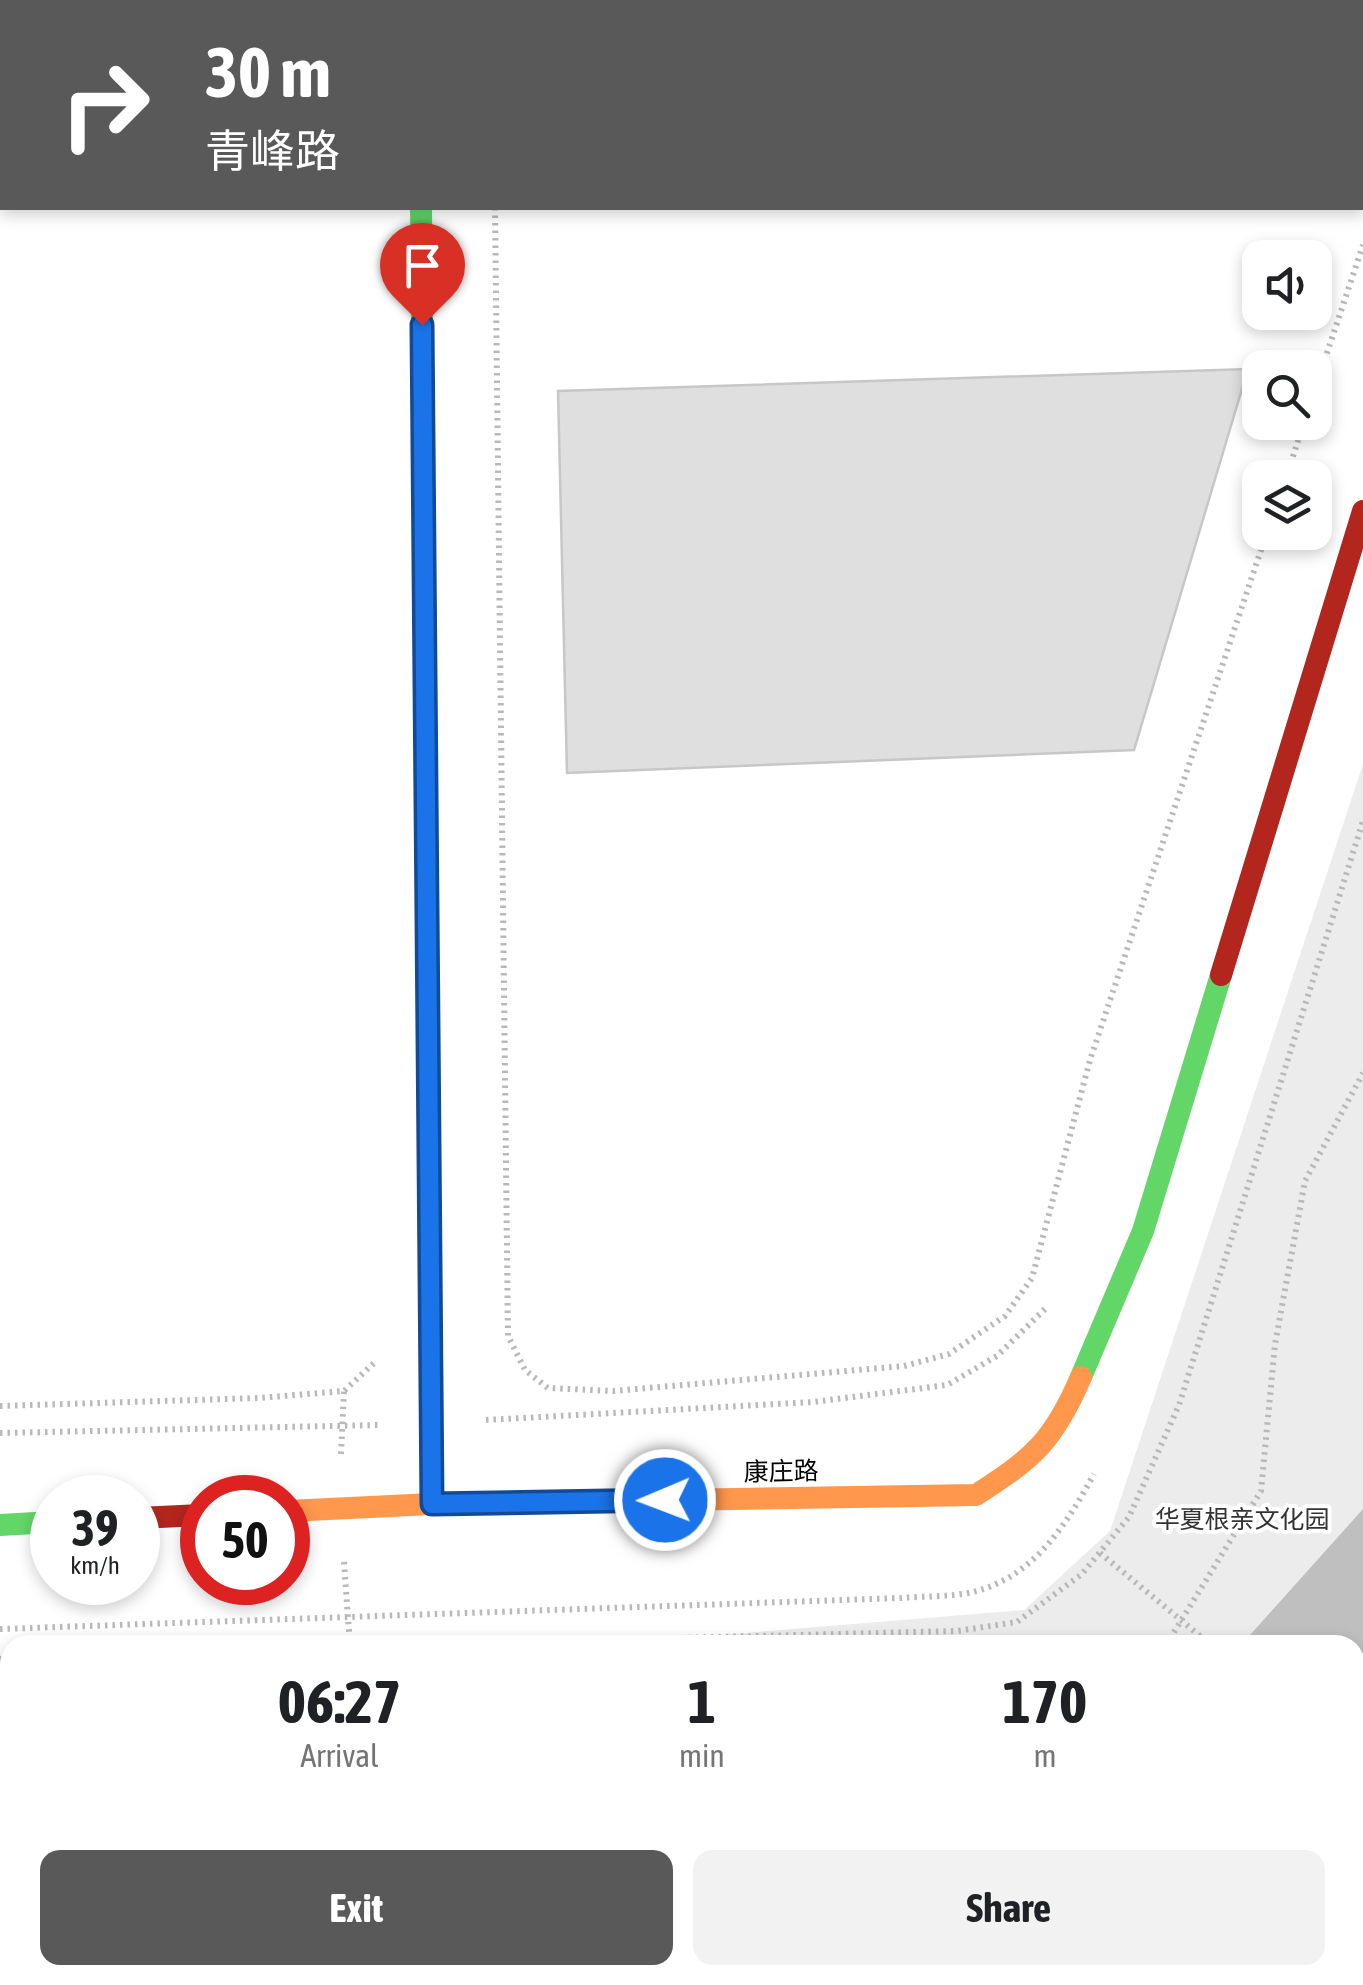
<!DOCTYPE html>
<meta charset="utf-8">
<style>
body{margin:0;font-family:"Asap Condensed","Noto Sans SC",sans-serif;background:#f2f2f2;color:#202124;height:100vh;display:flex;flex-direction:column;font-size:38px;white-space:nowrap}
*{box-sizing:border-box;margin:0}
p{font-size:32px;color:#757577}
.icon{flex:none;width:55px;height:55px;fill:none;stroke:currentColor;stroke-width:2;stroke-linecap:round;stroke-linejoin:round}
.map{position:relative;flex:1;overflow:hidden}
.panel{position:absolute;left:0px;top:1635px;width:1365px;height:350px;display:flex;flex-direction:column;background:#fff;border-radius:30px 30px 0 0;box-shadow:0 5px 15px #0003}
.panel>*{flex:none}
.guide{position:absolute;left:0px;top:0px;width:1365px;height:210px;box-shadow:0 5px 15px #0003;background:#595959;color:#fff;overflow:hidden}
.controls{position:absolute;left:1242px;top:240px;display:grid;gap:20px}
.controls a{display:grid;place-items:center;width:90px;height:90px;border-radius:20px;background:#fff;box-shadow:0 5px 15px #0003;font-size:50px}
.speed{position:absolute;left:30px;top:1475px;display:flex;gap:20px;font-size:50px;font-weight:700;text-align:center}
.speed>*{display:grid;place-content:center;width:130px;height:130px;border-radius:50%;background:#fff;box-shadow:0 5px 15px #0003;line-height:1}
.speed small{font-size:25px;font-weight:400}
.speed .limit{border:15px solid #d22;background:#fff;color:#111}
.pin{position:absolute;display:grid;place-items:center;width:85px;height:85px;color:#fff;margin:-102px -42px;border-radius:50% 50% 50% 0;rotate:-45deg;box-shadow:0 0 10px #0007}
.pin .icon{rotate:45deg}
.me{position:absolute;width:110px;margin:-55px;rotate:269deg;stroke-linejoin:round;filter:drop-shadow(0 0 8px #0008)}
.turn{display:flex;align-items:center;gap:35px;height:210px;padding:0 40px;font-size:45px}
.turn .icon{width:130px;height:130px;stroke-width:2.5}
.turn b{display:block;font-size:70px;line-height:85px}
.eta{display:flex;justify-content:space-evenly;align-items:center;height:170px;text-align:center}
.eta b{font-size:60px;font-weight:700;line-height:70px}
.primary-button{display:flex;gap:20px;margin-top:auto;padding:20px 40px}
.primary-button a{flex:1;height:115px;border-radius:20px;background:#595959;color:#fff;font-size:40px;font-weight:700;line-height:115px;text-align:center}
.primary-button a+a{background:#f2f2f2;color:#202124}
.map>svg:first-child{display:block}
.green{fill:#ececec}
.water{fill:#bfbfbf}
.building{fill:#dfdfdf;stroke:#c7c7c7;stroke-width:2.5}
.lines{fill:none;stroke-linecap:round;stroke-linejoin:round}
.path{stroke:#b9b9b9;stroke-width:6;stroke-dasharray:2.5 5;stroke-linecap:butt}
.street{stroke:#bebebe;stroke-width:55}
.fast{stroke:#63d668;stroke-width:22}
.slow{stroke:#ff974d;stroke-width:22}
.jam{stroke:#b3261e;stroke-width:22}
.route-casing{stroke:#114b97;stroke-width:25}
.route{stroke:#1a73e8;stroke-width:18}
.labels{text-anchor:middle;stroke-width:8;stroke-linejoin:round;paint-order:stroke}
.street-label{font-size:25px;fill:#000;stroke:#fff}
.park-label{font-size:25px;fill:#333;stroke:#fff}
</style>
<div class="map">
<svg width="1363" height="1985" viewBox="0 0 1363 1985">
<rect width="100%" height="100%" fill="#fff"/>
<polygon class="green" points="1363,764 1363,1985 0,1985 0,1674 10,1673 10,1975 1355,1975 1355,1645 599,1645 1024,1610 1110,1531"/>
<polygon class="water" points="1363,1509 1363,1985 935,1985 944,1975 1355,1975 1355,1645 1241,1645"/>
<polygon class="building" points="1248,369 1134,750 567,773 558,391"/>
<g class="lines">
<g class="path">
<polyline points="491,0 491,2"/>
<polyline points="495,208 508,1336 525,1370 548,1388 613,1391 904,1366 949,1354 1005,1316 1032,1278 1090,1060 1267,532"/>
<polyline points="1315,389 1363,245"/>
<polyline points="1286,478 1304,422"/>
<polyline points="0,1406 259,1398 344,1391 376,1361"/>
<polyline points="486,1420 813,1402 947,1385 997,1356 1048,1306"/>
<polyline points="0,1433 379,1425"/>
<polyline points="341,1454 344,1391"/>
<polyline points="1100,1553 1211,1645"/>
<polyline points="344,1562 350,1645"/>
<path d="M0,1629L901,1598C924,1596 951,1597 973,1592C1034,1577 1066,1525 1094,1474"/>
<polyline points="396,1645 957,1631 1017,1622 1082,1574 1129,1517 1179,1405 1363,821"/>
<polyline points="1166,1645 1261,1491 1275,1344 1305,1181 1363,1073"/>
<polyline points="0,1659 10,1658"/>
<polyline points="0,1771 10,1782"/>
<polyline points="0,1887 10,1878"/>
<polyline points="1355,1924 1363,1930"/>
<polyline points="136,1975 146,1985"/>
<polyline points="851,1985 860,1975"/>
</g>
<polyline class="street" points="419,0 419,2"/>
<g class="fast">
<polyline points="421,208 426,756"/>
<polyline points="1081,1377 1143,1231 1221,975"/>
<polyline points="0,1525 52,1522"/>
</g>
<g class="slow">
<polyline points="430,1311 432,1504"/>
<path d="M288,1511L432,1504L976,1495C1034,1458 1054,1440 1081,1377"/>
</g>
<g class="jam">
<polyline points="426,756 430,1311"/>
<polyline points="1221,975 1363,511"/>
<polyline points="138,1518 202,1515"/>
</g>
</g>
<g class="lines">
<g class="route-casing">
<polyline id="route" points="422,325 432,1504 665,1500"/>
</g>
<use href="#route" class="route"/>
</g>
<g class="labels">
<g class="street-label">
<text transform="translate(781 1471) rotate(-1)" y="9">康庄路</text>
</g>
<g class="park-label">
<text x="1242" y="1528">华夏根亲文化园</text>
</g>
</g>
</svg>
<div class="controls">
<a><svg class="icon" aria-label="sound" viewBox="0 0 24 24"><path d="M4 9h4l5-4v14l-5-4H4zM17 9q2 3 0 6"/></svg></a>
<a><svg class="icon" aria-label="search" viewBox="0 0 24 24"><circle cx="10" cy="10" r="6"/><path d="M15 15l6 6"/></svg></a>
<a><svg class="icon" aria-label="layers" viewBox="0 0 24 24"><path d="M12 4l9 5-9 5-9-5zM3 14l9 5 9-5"/></svg></a>
</div>
<div class="speed"><div>39<small>km/h</small></div><div class="limit">50</div></div>
<div class="pin" style="left:422px;top:325px;background:#d93025"><svg class="icon" aria-label="arrive" viewBox="0 0 24 24"><path d="M6 21V4h12l-3 4 3 4H6"/></svg></div>
<svg class="me" style="left:665px;top:1500px" viewBox="-20 -20 40 40"><circle r="17" fill="#1a73e8" stroke="#fff" stroke-width="3"/><path d="M0-11L8 9 0 5-8 9z" fill="#fff"/></svg>
<div class="guide">
<div class="turn"><svg class="icon" aria-label="right" viewBox="0 0 24 24"><path d="M7 20v-9h11M14 6l5 5-5 5"/></svg><div><b>30 m</b>青峰路</div></div>
</div>
<section class="panel">
<div class="eta">
<div><b>06:27</b><p>Arrival</p></div>
<div><b>1</b><p>min</p></div>
<div><b>170</b><p>m</p></div>
</div>
<div class="primary-button"><a>Exit</a><a>Share</a></div>
</section>
</div>
